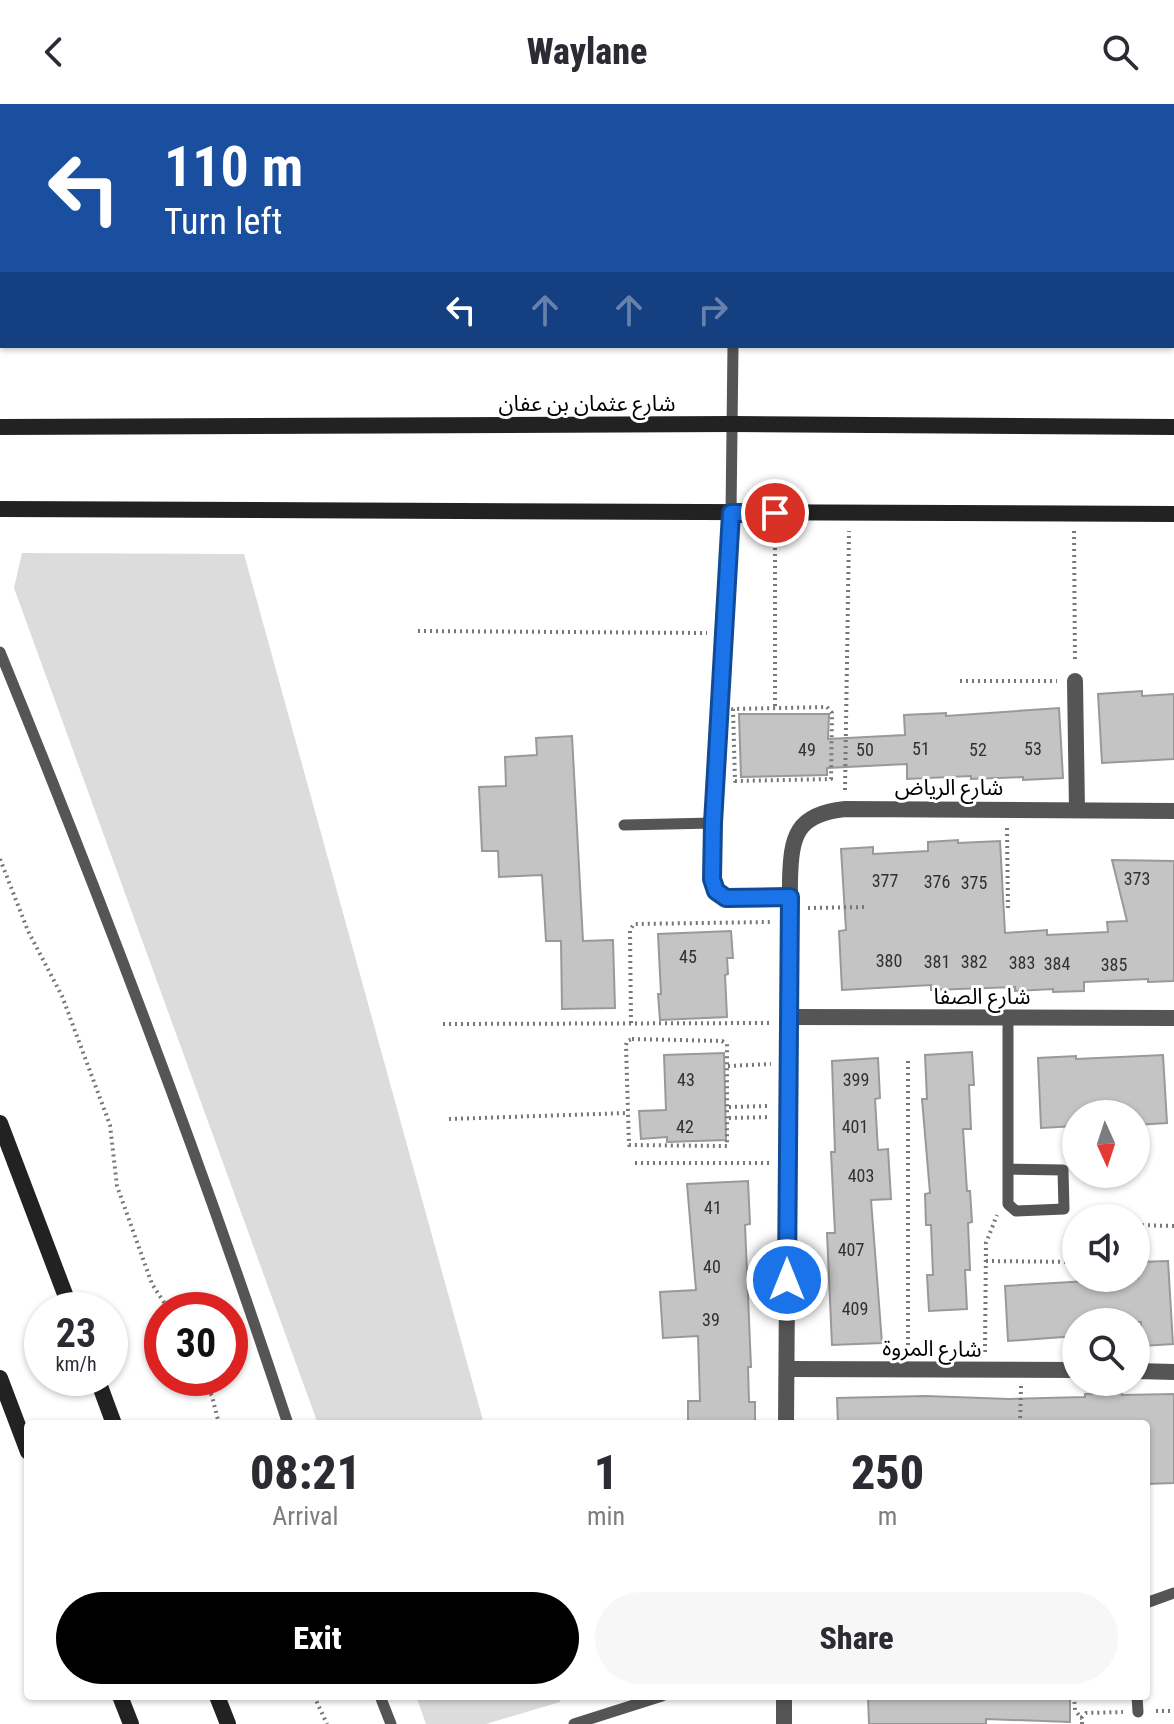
<!DOCTYPE html>
<meta charset="utf-8">
<style>
body{margin:0;font-family:"Roboto Condensed","Noto Sans Arabic",sans-serif;background:#f7f7f7;color:#2b2b33;height:100vh;display:flex;flex-direction:column;font-size:30px;white-space:nowrap}
*{box-sizing:border-box;margin:0}
p{font-size:26px;color:#7c7c81}
.icon{flex:none;width:44px;height:44px;fill:none;stroke:currentColor;stroke-width:2;stroke-linecap:round;stroke-linejoin:round}
.map{position:relative;flex:1;overflow:hidden}
.sheet{position:absolute;left:24px;top:1316px;width:1126px;height:280px;display:flex;flex-direction:column;background:#fff;border-radius:8px;box-shadow:0 2px 6px #0004}
.sheet>*{flex:none}
.top-card{position:absolute;left:0px;top:0px;width:1174px;height:244px;box-shadow:0 2px 6px #0004;background:#1a4fa0;color:#fff;overflow:hidden}
.needle{width:52px;rotate:177deg}
.fabs{position:absolute;left:1062px;top:996px;display:grid;gap:16px}
.fabs a{display:grid;place-items:center;width:88px;height:88px;border-radius:50%;background:#fff;box-shadow:0 2px 6px #0004;font-size:40px}
.speed{position:absolute;left:24px;top:1188px;display:flex;gap:16px;font-size:40px;font-weight:700;text-align:center}
.speed>*{display:grid;place-content:center;width:104px;height:104px;border-radius:50%;background:#fff;box-shadow:0 2px 6px #0004;line-height:1}
.speed small{font-size:20px;font-weight:400}
.speed .limit{border:12px solid #d22;background:#fff;color:#111}
.pin{position:absolute;display:grid;place-items:center;width:68px;height:68px;color:#fff;margin:-34px;border:4px solid #fff;border-radius:50%;box-shadow:0 2px 8px #0007}
.me{position:absolute;width:88px;margin:-44px;rotate:0deg;stroke-linejoin:round;filter:drop-shadow(0 0 6px #0008)}
.turn{display:flex;align-items:center;gap:28px;height:168px;padding:0 32px;font-size:36px}
.turn .icon{width:104px;height:104px;stroke-width:2.5}
.turn b{display:block;font-size:56px;line-height:68px}
.lanes{display:flex;align-items:center;height:76px;padding:0 32px;background:#0003;justify-content:center;gap:40px;direction:ltr}
.lanes .off{opacity:.35}
.eta{display:flex;justify-content:space-evenly;align-items:center;height:136px;text-align:center}
.eta b{font-size:48px;font-weight:800;line-height:56px}
.primary-button{display:flex;gap:16px;margin-top:auto;padding:16px 32px}
.primary-button a{flex:1;height:92px;border-radius:48px;background:#000;color:#fff;font-size:32px;font-weight:800;line-height:92px;text-align:center}
.primary-button a+a{background:#f7f7f7;color:#2b2b33}
header{display:flex;justify-content:space-between;align-items:center;height:104px;padding:0 32px;background:#fff;font-size:36px;font-weight:800}
.map>svg:first-child{display:block}
.green{fill:#dcdcdc}
.building{fill:#c4c4c4;stroke:#999;stroke-width:2}
.lines{fill:none;stroke-linecap:round;stroke-linejoin:round}
.path{stroke:#777;stroke-width:4;stroke-dasharray:2 4;stroke-linecap:butt}
.lane{stroke:#555;stroke-width:11}
.street{stroke:#555;stroke-width:16}
.secondary{stroke:#222;stroke-width:16}
.route-casing{stroke:#114b97;stroke-width:20}
.route{stroke:#1a73e8;stroke-width:14}
.labels{text-anchor:middle;stroke-width:6;stroke-linejoin:round;paint-order:stroke}
.number-label{font-size:18px;fill:#313131}
.street-label{font-size:22px;fill:#000;stroke:#fff}
</style>
<header><svg class="icon" aria-label="back" viewBox="0 0 24 24"><path d="M15 5l-7 7 7 7"/></svg>Waylane<svg class="icon" aria-label="search" viewBox="0 0 24 24"><circle cx="10" cy="10" r="6"/><path d="M15 15l6 6"/></svg></header>
<div class="map">
<svg width="1174" height="1620" viewBox="0 0 1174 1620">
<rect width="100%" height="100%" fill="#fff"/>
<g class="green">
<polygon points="22,449 244,450 484,1320 318,1320 14,484"/>
<polygon points="416,1592 559,1592 560,1598 486,1620 426,1620"/>
</g>
<g class="building">
<polygon points="1142,587 1142,592 1174,590 1174,655 1102,659 1098,590"/>
<polygon points="1059,604 1063,674 1023,676 1023,673 971,675 971,672 907,675 907,660 827,664 827,671 741,673 739,610 829,610 828,635 905,631 904,611 946,609 946,612"/>
<polygon points="572,632 583,837 613,836 615,904 562,905 561,837 546,837 542,771 499,773 498,747 482,747 479,683 506,682 505,653 537,651 536,634"/>
<polygon points="958,736 958,739 1000,737 1005,829 1047,826 1047,831 1108,828 1107,818 1127,817 1112,756 1174,757 1174,877 1148,878 1148,875 1084,878 1084,887 1053,888 1053,885 1015,887 1015,883 931,886 931,881 842,886 839,827 846,826 841,745 873,743 873,750 928,747 928,738"/>
<polygon points="731,827 733,854 727,854 728,870 725,871 727,913 660,916 658,890 661,890 658,830"/>
<polygon points="972,948 974,981 969,981 971,1025 963,1025 967,1087 970,1087 972,1118 968,1119 970,1166 965,1166 967,1205 929,1207 927,1171 933,1171 931,1121 926,1121 925,1090 930,1089 922,995 927,995 925,951"/>
<polygon points="724,949 726,1036 667,1038 667,1033 641,1035 639,1007 666,1006 664,951"/>
<polygon points="1163,951 1167,1019 1136,1021 1136,1010 1076,1010 1076,1022 1041,1024 1038,954 1076,952 1076,955"/>
<polygon points="878,954 880,994 875,995 878,1046 888,1045 891,1095 871,1096 882,1239 832,1241 827,1129 835,1129 831,1048 835,1048 832,957"/>
<polygon points="748,1077 750,1120 745,1121 751,1263 748,1263 749,1298 755,1298 755,1320 688,1320 688,1297 700,1297 698,1232 663,1234 660,1188 696,1186 687,1080"/>
<polygon points="1168,1157 1173,1240 1142,1242 1141,1218 1076,1218 1076,1232 1008,1237 1005,1182 1138,1174 1138,1158"/>
<polygon points="1122,1289 1122,1291 1174,1290 1174,1379 1146,1380 1146,1320 838,1320 837,1294 926,1292 1009,1295 1085,1293 1085,1290"/>
<polygon points="868,1592 1070,1592 1070,1618 986,1615 986,1620 869,1620"/>
</g>
<g class="lines">
<g class="path">
<polyline points="775,426 775,603"/>
<polyline points="1074,427 1075,558"/>
<polyline points="418,527 707,529"/>
<polyline points="960,577 1057,577"/>
<polygon points="827,603 832,609 831,675 735,677 733,605"/>
<polyline points="845,686 849,427"/>
<polyline points="1007,724 1008,806"/>
<polyline points="0,755 28,827 62,892 110,1021 117,1082 152,1180 169,1206"/>
<polyline points="808,804 866,803"/>
<polyline points="631,919 630,826 634,820 770,818"/>
<polyline points="443,920 772,919"/>
<polygon points="632,935 722,937 727,940 727,1042 629,1041 626,941 627,937"/>
<polyline points="728,962 771,960"/>
<polyline points="729,1003 770,1002"/>
<polyline points="729,1014 771,1013"/>
<polyline points="449,1015 627,1009"/>
<polyline points="635,1059 770,1059"/>
<polyline points="1136,1121 1174,1122"/>
<polyline points="986,1157 1076,1158"/>
<polyline points="908,1247 908,957"/>
<polyline points="985,1248 986,1139 997,1111"/>
<polyline points="202,1274 212,1292 219,1320"/>
<polyline points="1020,1320 1021,1282"/>
<polyline points="314,1592 327,1620"/>
<polyline points="1074,1592 1075,1606 1082,1615"/>
<polyline points="1156,1607 1174,1607"/>
<polyline points="1082,1620 1082,1613 1086,1609 1123,1608"/>
</g>
<g class="lane">
<polyline points="736,2 736,0"/>
<polyline points="733,242 731,409 713,719 712,775 716,787 726,794 790,793"/>
<path d="M0,548C104,802 202,1059 288,1320"/>
<polyline points="624,721 713,719"/>
<polyline points="1008,1065 1008,1100 1016,1107 1064,1105 1063,1066 1008,1065 1008,914"/>
<polyline points="1146,1499 1174,1489"/>
<polyline points="380,1592 391,1620"/>
<polyline points="1137,1592 1138,1608"/>
<polyline points="574,1620 662,1592"/>
</g>
<g class="street">
<polyline points="1075,577 1077,706"/>
<polyline points="789,913 1174,914"/>
<polyline points="787,1265 1076,1266"/>
<polyline points="1136,1267 1174,1268"/>
<path d="M786,1320L790,777C791,732 796,710 845,705L1174,707"/>
<polyline points="784,1620 784,1592"/>
</g>
<g class="secondary">
<polyline points="0,323 732,320 1174,323"/>
<polyline points="0,405 1174,410"/>
<polyline points="0,1019 71,1206"/>
<polyline points="0,1274 28,1348"/>
<polyline points="97,1274 114,1320"/>
<polyline points="120,1592 131,1620"/>
<polyline points="217,1592 228,1620"/>
</g>
</g>
<g class="lines">
<g class="route-casing">
<polyline id="route" points="775,409 731,409 713,719 712,775 716,787 726,794 790,793 787,1176"/>
</g>
<use href="#route" class="route"/>
</g>
<g class="labels">
<g class="number-label">
<text x="921" y="651">51</text>
<text x="1033" y="651">53</text>
<text x="807" y="652">49</text>
<text x="865" y="652">50</text>
<text x="978" y="652">52</text>
<text x="1137" y="781">373</text>
<text x="885" y="783">377</text>
<text x="937" y="784">376</text>
<text x="974" y="785">375</text>
<text x="688" y="859">45</text>
<text x="889" y="863">380</text>
<text x="937" y="864">381</text>
<text x="974" y="864">382</text>
<text x="1022" y="865">383</text>
<text x="1057" y="866">384</text>
<text x="1114" y="867">385</text>
<text x="686" y="982">43</text>
<text x="856" y="982">399</text>
<text x="685" y="1029">42</text>
<text x="855" y="1029">401</text>
<text x="861" y="1078">403</text>
<text x="713" y="1110">41</text>
<text x="851" y="1152">407</text>
<text x="712" y="1169">40</text>
<text x="855" y="1211">409</text>
<text x="711" y="1222">39</text>
</g>
<g class="street-label">
<text x="587" y="307">شارع عثمان بن عفان</text>
<text x="949" y="691">شارع الرياض</text>
<text x="982" y="900">شارع الصفا</text>
<text transform="translate(932 1244) rotate(1)" y="8">شارع المروة</text>
</g>
</g>
</svg>
<div class="fabs">
<a><svg class="needle" viewBox="-14 -14 28 28"><path d="M0-13l5 13h-10z" fill="#e53935"/><path d="M0 13l5-13h-10z" fill="#7c7c81"/></svg></a>
<a><svg class="icon" aria-label="sound" viewBox="0 0 24 24"><path d="M4 9h4l5-4v14l-5-4H4zM17 9q2 3 0 6"/></svg></a>
<a><svg class="icon" aria-label="search" viewBox="0 0 24 24"><circle cx="10" cy="10" r="6"/><path d="M15 15l6 6"/></svg></a>
</div>
<div class="speed"><div>23<small>km/h</small></div><div class="limit">30</div></div>
<div class="pin" style="left:775px;top:409px;background:#d93025"><svg class="icon" aria-label="arrive" viewBox="0 0 24 24"><path d="M6 21V4h12l-3 4 3 4H6"/></svg></div>
<svg class="me" style="left:787px;top:1176px" viewBox="-20 -20 40 40"><circle r="17" fill="#1a73e8" stroke="#fff" stroke-width="3"/><path d="M0-11L8 9 0 5-8 9z" fill="#fff"/></svg>
<div class="top-card">
<div class="turn"><svg class="icon" aria-label="left" viewBox="0 0 24 24"><path d="M17 20v-9H6M10 6l-5 5 5 5"/></svg><div><b>110 m</b>Turn left</div></div>
<div class="lanes"><svg class="icon" aria-label="left" viewBox="0 0 24 24"><path d="M17 20v-9H6M10 6l-5 5 5 5"/></svg><svg class="icon off" aria-label="ahead" viewBox="0 0 24 24"><path d="M12 20V5M6 11l6-6 6 6"/></svg><svg class="icon off" aria-label="ahead" viewBox="0 0 24 24"><path d="M12 20V5M6 11l6-6 6 6"/></svg><svg class="icon off" aria-label="right" viewBox="0 0 24 24"><path d="M7 20v-9h11M14 6l5 5-5 5"/></svg></div>
</div>
<section class="sheet">
<div class="eta">
<div><b>08:21</b><p>Arrival</p></div>
<div><b>1</b><p>min</p></div>
<div><b>250</b><p>m</p></div>
</div>
<div class="primary-button"><a>Exit</a><a>Share</a></div>
</section>
</div>
